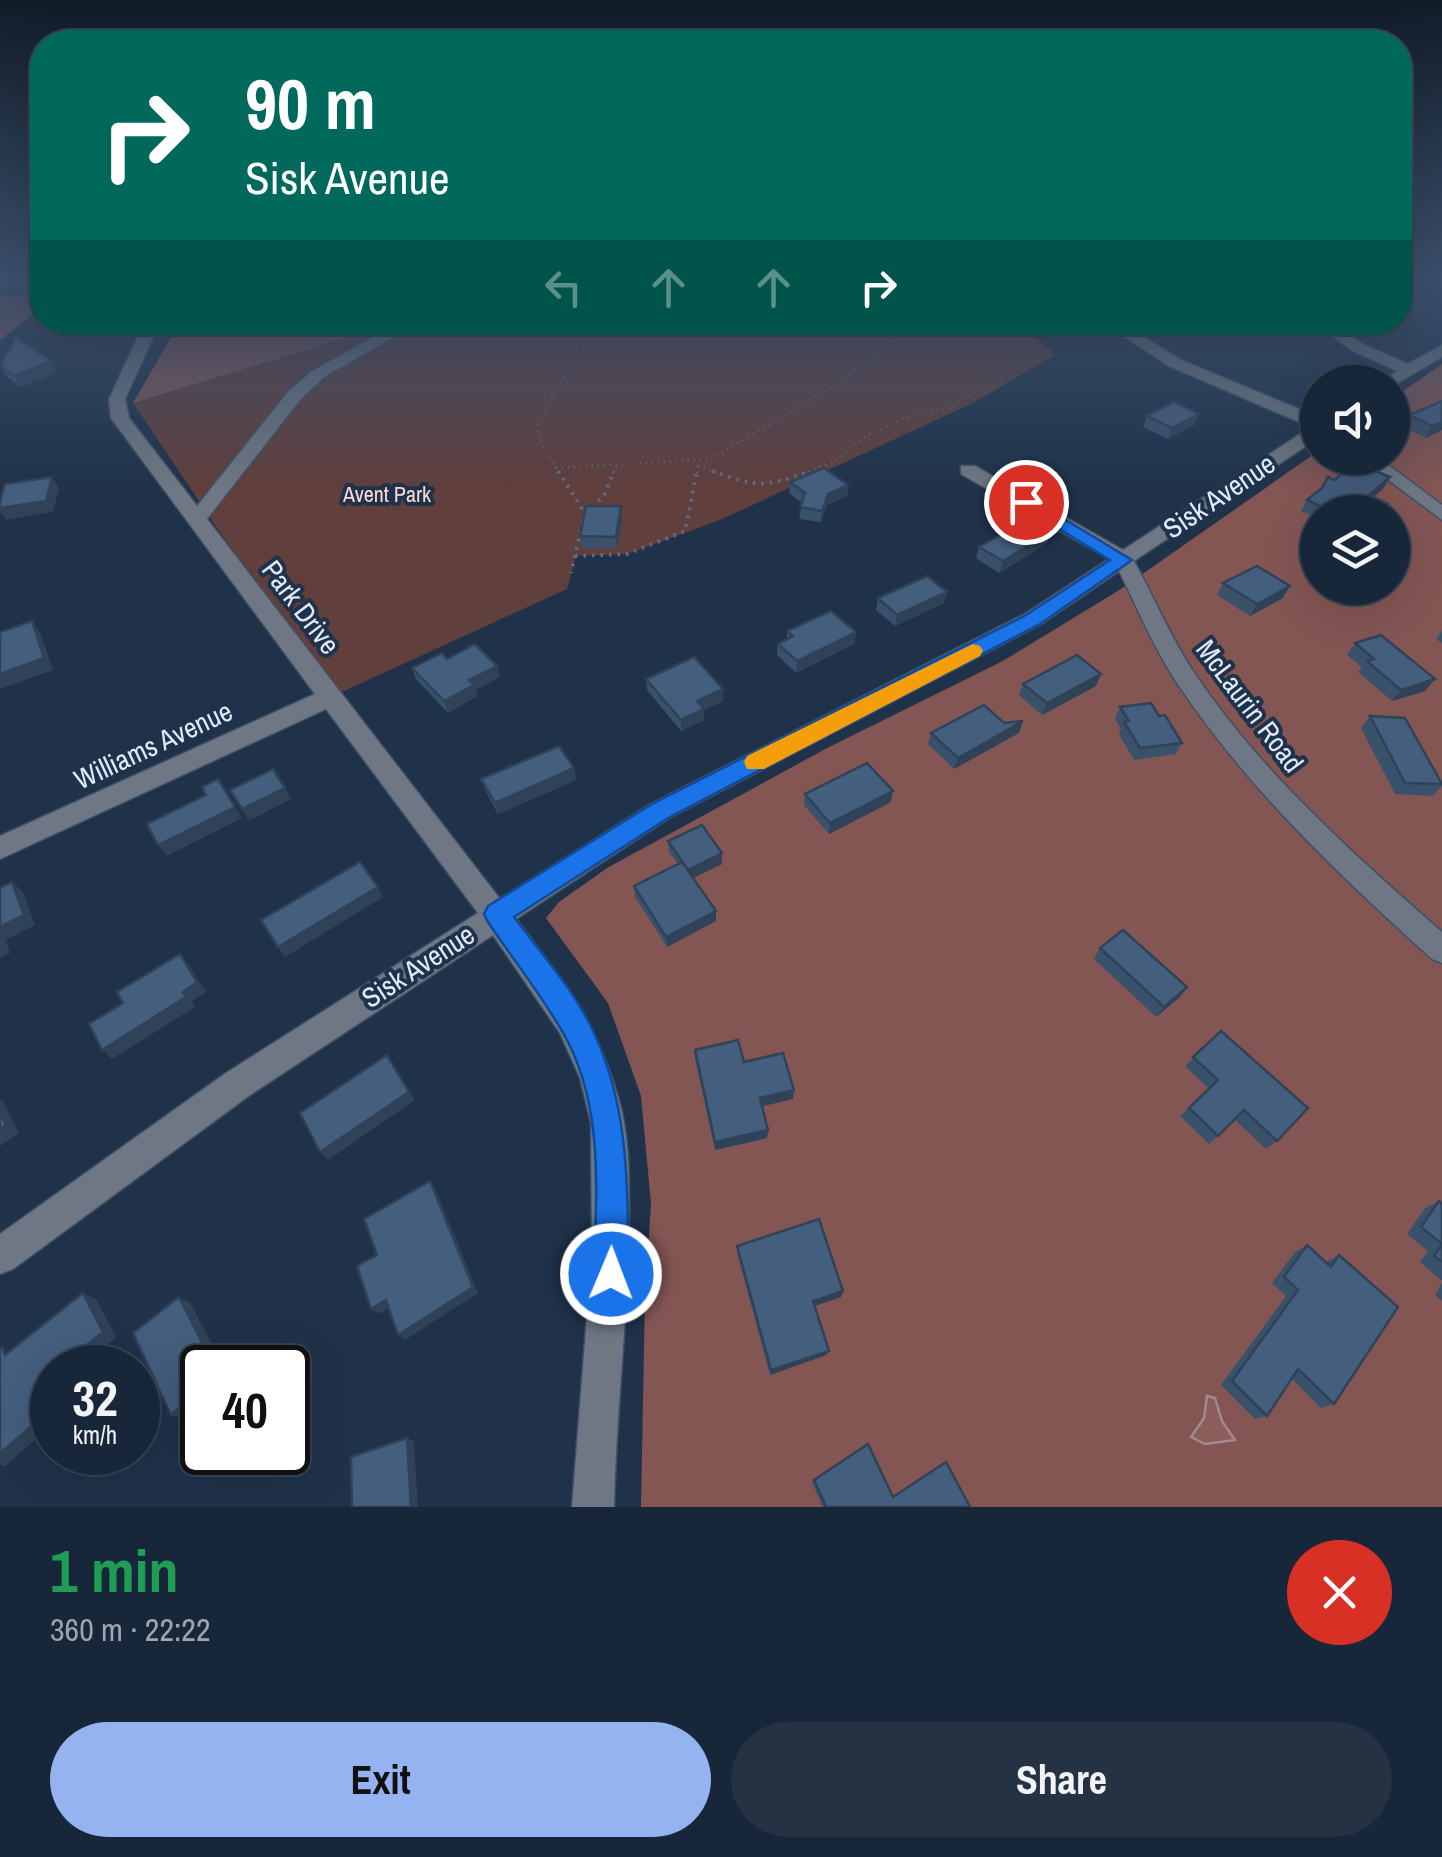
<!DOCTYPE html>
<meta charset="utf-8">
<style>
body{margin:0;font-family:"Archivo Narrow",sans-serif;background:#243243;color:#f1f3f6;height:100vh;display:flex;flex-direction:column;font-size:38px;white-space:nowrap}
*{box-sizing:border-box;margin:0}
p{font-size:32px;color:#9ea5ae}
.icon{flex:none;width:55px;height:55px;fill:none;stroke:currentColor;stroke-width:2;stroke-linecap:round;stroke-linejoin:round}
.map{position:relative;height:1507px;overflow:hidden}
.panel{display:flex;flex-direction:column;background:#172638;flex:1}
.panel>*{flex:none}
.hud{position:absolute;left:30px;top:30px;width:1382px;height:305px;border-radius:40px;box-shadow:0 10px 40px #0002,0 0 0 2px #364353;background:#00695c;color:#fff;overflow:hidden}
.fabs{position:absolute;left:1300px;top:365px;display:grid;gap:20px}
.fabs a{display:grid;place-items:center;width:110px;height:110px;border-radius:50%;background:#172638;box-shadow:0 10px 40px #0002,0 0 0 2px #364353;font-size:50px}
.speed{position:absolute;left:30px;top:1345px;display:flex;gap:20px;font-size:50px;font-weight:700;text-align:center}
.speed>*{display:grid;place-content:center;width:130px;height:130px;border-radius:50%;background:#172638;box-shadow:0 10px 40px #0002,0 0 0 2px #364353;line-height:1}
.speed small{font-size:25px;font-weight:400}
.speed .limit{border:5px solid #111;border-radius:15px;background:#fff;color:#111}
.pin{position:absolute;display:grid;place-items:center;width:85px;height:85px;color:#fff;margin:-42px;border:5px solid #fff;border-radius:50%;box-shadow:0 2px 10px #0007}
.me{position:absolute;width:110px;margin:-55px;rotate:1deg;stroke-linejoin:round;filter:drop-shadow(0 0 8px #0008)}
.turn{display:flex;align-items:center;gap:35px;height:210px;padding:0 50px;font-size:45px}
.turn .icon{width:130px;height:130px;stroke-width:2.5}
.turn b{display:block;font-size:70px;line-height:85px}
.lanes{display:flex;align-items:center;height:95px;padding:0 50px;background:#0003;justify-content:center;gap:50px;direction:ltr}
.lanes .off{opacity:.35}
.round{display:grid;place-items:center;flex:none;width:105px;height:105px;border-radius:52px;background:#243243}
.summary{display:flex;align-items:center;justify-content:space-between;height:170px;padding:0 50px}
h1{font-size:60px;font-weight:700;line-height:75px;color:#1e9e55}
.primary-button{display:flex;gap:20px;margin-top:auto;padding:20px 50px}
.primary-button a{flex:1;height:115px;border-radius:60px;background:#95b2f1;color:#111;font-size:40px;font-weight:700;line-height:115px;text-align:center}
.primary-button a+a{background:#243243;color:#f1f3f6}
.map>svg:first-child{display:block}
.green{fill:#603f3d}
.forest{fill:#835654;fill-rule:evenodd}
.water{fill:#8b5d5b;stroke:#a4888b;stroke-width:2.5}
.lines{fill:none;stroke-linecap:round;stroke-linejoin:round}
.minor-casing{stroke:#3e5066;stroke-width:3}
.path-far1{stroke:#5d6e83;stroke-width:2.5;stroke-dasharray:1 5;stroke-linecap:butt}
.path{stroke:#5d6e83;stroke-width:4;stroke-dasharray:2.5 6;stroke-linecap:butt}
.minor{fill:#6e7783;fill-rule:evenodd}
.wall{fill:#3a516c}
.shaded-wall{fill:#304258}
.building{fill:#445e7e;stroke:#304258;stroke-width:2.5}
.route{fill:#1a73e8;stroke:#114b97;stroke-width:2.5}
.slow{fill:#f59e0b}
.labels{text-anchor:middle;stroke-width:8;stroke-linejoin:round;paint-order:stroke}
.far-park-label{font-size:22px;fill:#fad9d7;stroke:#1f324a}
.street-label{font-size:28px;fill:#dfebfa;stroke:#1f324a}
</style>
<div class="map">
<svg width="1442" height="1507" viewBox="0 0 1442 1507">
<rect width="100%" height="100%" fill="#1f324a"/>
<polygon class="green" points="395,323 1020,323 1055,355 973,403 720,520 627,554 576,556 567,589 331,697 133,403"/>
<g class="forest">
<polygon points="40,294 30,317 0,340 0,297"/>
<polygon points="180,322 395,322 395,323 133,403"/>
<path d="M1442,364V1507H641L645,1295L651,1204L641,1096L608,1003L546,918L559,902L607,868L829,747L1001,662L1121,589L1317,452L1318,458H1392L1393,398ZM1318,512H1392V588H1318Z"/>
</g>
<polygon class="water" points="1207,1396 1215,1398 1222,1421 1235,1440 1205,1444 1191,1437 1204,1418"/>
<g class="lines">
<g class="minor-casing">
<g id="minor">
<path d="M145,322H160L125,399L129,418L197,506L288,392L312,371L401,322H420L324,377L300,400L207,519L500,899L651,804L1025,614L1109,559L961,474V466H975L1123,550L1311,427L1169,366L1102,322H1120L1181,360L1318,417V438L1134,561C1155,599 1172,641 1197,677C1264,775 1353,854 1442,932V963L1432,959C1339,875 1250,791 1179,686C1155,651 1138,609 1119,571L1041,624L669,818L516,919C559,974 599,1029 618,1097C631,1141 629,1187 629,1233C627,1324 616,1415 614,1507H572L592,1252L591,1123L580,1078L560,1033L493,935L250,1095L13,1269L0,1274V1234L226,1073L478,913L326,709L0,859V836L315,694L111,418L109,399Z"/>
<polygon points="1313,322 1331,322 1363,344 1408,364 1442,345 1442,357 1392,386 1392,382 1382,382 1397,371 1351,350"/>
<polygon points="1359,458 1379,458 1442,505 1442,520"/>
</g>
</g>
<g class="path-far1">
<polyline points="995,322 995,337 1097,332"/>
<polyline points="698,466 719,473"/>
<polyline points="556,468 711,459 829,389 895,341 905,331 906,322"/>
<polyline points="560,473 544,449 537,428 576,352 578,322"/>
<polyline points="613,473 617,465"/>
<polyline points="697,473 698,466"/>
<polyline points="803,473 834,462 867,435 905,418 950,408 1022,364 1004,335"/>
</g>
<g class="path">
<polyline points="558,471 585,513 571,573"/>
<path d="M712,471C758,487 763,488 810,471"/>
<polyline points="593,508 604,495 614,471"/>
<polyline points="575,556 627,554 685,531 697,471"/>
</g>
<use href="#minor" class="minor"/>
</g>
<g class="wall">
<polygon points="51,360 57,371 44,378 21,387 7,377 0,366"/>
<polygon points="1442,401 1442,430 1426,438 1402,426 1409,415"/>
<polygon points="1199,414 1194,425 1168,439 1143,427 1147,416"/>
<polygon points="1328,477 1334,480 1383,489 1373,497 1383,512 1318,512 1318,519 1301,511 1307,500 1321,490"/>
<polygon points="790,482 848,485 847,496 827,505 821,522 799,519 802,503 789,493"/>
<polygon points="622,518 617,548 582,548 580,536"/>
<polygon points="1051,532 1047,543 999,573 976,558 979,547"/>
<polygon points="1223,583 1283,598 1250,616 1217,595"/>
<polygon points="878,598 944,603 895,626 876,610"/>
<polygon points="787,631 856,632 854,644 796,673 777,655 778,644 787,639"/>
<polygon points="1442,631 1442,643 1436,639"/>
<polygon points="1355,643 1425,691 1392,701 1358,672 1362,667 1347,655"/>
<polygon points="447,659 500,677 476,690 477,696 448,713 416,679 412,668"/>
<polygon points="646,679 723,689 723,701 704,710 704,720 681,731 647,690"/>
<polygon points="1023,684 1096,686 1042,715 1019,695"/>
<polygon points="1120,707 1159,716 1182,743 1176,754 1134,760 1119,734 1121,729 1115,719"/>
<polygon points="1370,716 1442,783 1442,786 1433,796 1395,794 1361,728"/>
<polygon points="1004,723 1019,733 954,769 928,744 931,733"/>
<polygon points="481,779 576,780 498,814 485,790"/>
<polygon points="805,794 891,802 829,834 804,805"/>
<polygon points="668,841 722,864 693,878 716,911 716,921 667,947 635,897 634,886 678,864 669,852"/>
<polygon points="1100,948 1187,987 1180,997 1156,1017 1094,959"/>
<polygon points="1221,1031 1277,1141 1266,1149 1235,1120 1209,1144 1180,1116 1209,1089 1185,1066"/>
<polygon points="695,1050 744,1062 794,1090 793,1099 762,1106 768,1130 767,1138 715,1150 695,1059"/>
<polygon points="1439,1201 1442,1204 1442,1281 1420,1262 1428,1251 1407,1234 1425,1208"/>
<polygon points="1307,1245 1326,1262 1339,1255 1334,1404 1321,1408 1292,1379 1267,1416 1255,1419 1221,1385 1286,1296 1272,1283 1295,1252"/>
<polygon points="737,1246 841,1297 815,1306 829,1351 826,1355 770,1375 737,1253"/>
<polygon points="1442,1282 1442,1301 1435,1295"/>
<polygon points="946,1462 970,1507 823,1507 812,1482 814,1480 893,1496"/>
</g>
<g class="shaded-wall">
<polygon points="80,322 77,330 46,333 41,323"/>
<polygon points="51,360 57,371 44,378 21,387 14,376"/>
<polygon points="1199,414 1194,425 1168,439 1172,428"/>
<polygon points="1442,422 1442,430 1426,438 1432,426"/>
<polygon points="52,477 59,488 53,512 6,520 0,512 0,508"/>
<polygon points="1390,477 1383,489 1362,506 1369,495"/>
<polygon points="848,485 847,496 827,505 821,522 822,511 828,494"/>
<polygon points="621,506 622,518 617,548 616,537"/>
<polygon points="1051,532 1047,543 999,573 1003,561"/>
<polygon points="1290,586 1283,598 1250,616 1257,604"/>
<polygon points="947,592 944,603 895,626 897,615"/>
<polygon points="32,621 40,632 53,670 0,689 0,674"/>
<polygon points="856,632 854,644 796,673 797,661"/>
<polygon points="497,666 500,677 476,690 477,696 448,713 444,701 469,680"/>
<polygon points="1101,674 1096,686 1042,715 1047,703"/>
<polygon points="1435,679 1425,691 1392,701 1401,690"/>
<polygon points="723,689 723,701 704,710 704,720 681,731 681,720 697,701"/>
<polygon points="1023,721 1019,733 954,769 958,758"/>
<polygon points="574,768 576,780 498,814 495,803"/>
<polygon points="218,779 242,818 167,856 158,845 235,807"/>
<polygon points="285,788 291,799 249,821 242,809"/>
<polygon points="893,791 891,802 829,834 830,823"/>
<polygon points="722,853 722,864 689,880 688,870"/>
<polygon points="12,882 23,892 35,925 6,940 10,953 0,958 0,927"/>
<polygon points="378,887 383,897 285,957 278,947"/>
<polygon points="716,911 716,921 667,947 666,937"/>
<polygon points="180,954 189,965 206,992 192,1001 195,1007 112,1059 102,1050 183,992"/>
<polygon points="1187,987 1180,997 1156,1017 1164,1007"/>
<polygon points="387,1055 415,1100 328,1160 320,1152"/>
<polygon points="794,1090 793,1099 759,1107 760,1098"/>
<polygon points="0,1100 3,1101 19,1133 0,1146"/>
<polygon points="768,1130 767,1138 715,1150 715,1142"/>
<polygon points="430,1181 435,1188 478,1293 405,1340 398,1335"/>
<polygon points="843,1291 841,1297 811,1307 813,1301"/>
<polygon points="83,1293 96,1299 116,1337 80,1368 64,1368 63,1365"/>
<polygon points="179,1297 190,1302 224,1368 215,1368"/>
<polygon points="386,1300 393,1305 379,1314 371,1309"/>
<polygon points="829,1351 826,1355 770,1375 771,1370"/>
<polygon points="202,1388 202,1402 184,1418 171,1415"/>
<polygon points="52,1409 52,1425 5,1466 0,1465 0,1453"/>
<polygon points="407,1438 414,1441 418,1507 411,1507"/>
</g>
<g class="building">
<polygon points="16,338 51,360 38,367 14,376 0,366"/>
<polygon points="1442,401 1442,422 1432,426 1409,415"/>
<polygon points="1174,402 1199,414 1172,428 1147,416"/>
<polygon points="1356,463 1390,477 1369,495 1388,504 1377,512 1364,512 1352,507 1345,512 1334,512 1307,500 1322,488 1328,477 1334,480"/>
<polygon points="824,468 848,485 828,494 822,511 800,507 805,493 790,482"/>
<polygon points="52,477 46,501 0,508 0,501 5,484"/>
<polygon points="586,506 621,506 616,537 580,536"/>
<polygon points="1028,519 1051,532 1003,561 979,547"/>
<polygon points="1257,566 1290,586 1257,604 1223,583"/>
<polygon points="927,576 947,592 897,615 878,598"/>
<polygon points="831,611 856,632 797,661 778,644 793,636 787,631"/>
<polygon points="32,621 44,658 0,674 0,632"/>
<polygon points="1381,635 1435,679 1401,690 1367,661 1374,659 1355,643"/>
<polygon points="475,644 497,666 469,680 474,685 444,701 412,668 442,653 447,659"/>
<polygon points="1077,655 1101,674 1047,703 1023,684"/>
<polygon points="694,657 723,689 697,701 704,709 681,720 646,679"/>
<polygon points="1151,703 1159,716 1165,715 1182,743 1140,748 1124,722 1129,721 1120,707"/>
<polygon points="984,705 1004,723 1023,721 958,758 931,733"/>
<polygon points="1370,716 1405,718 1442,784 1405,783"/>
<polygon points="559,746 574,768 495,803 481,779"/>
<polygon points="867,763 893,791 830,823 805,794"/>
<polygon points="273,769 285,788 242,809 230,790"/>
<polygon points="218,779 235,807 158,845 147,824 206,795 202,787"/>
<polygon points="702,825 722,853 688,870 668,841"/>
<polygon points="360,862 378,887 278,947 261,920"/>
<polygon points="682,862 716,911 666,937 634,886"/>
<polygon points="12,882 24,915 0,927 0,888"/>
<polygon points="1123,930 1187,987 1164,1007 1100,948"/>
<polygon points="180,954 197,982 183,992 186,997 102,1050 89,1024 123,1003 117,992"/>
<polygon points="1221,1031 1308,1108 1277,1141 1244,1110 1218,1136 1189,1108 1218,1080 1193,1057"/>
<polygon points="738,1040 744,1062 783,1053 794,1090 760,1098 768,1130 715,1142 695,1050"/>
<polygon points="387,1055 409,1092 320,1152 300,1113"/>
<polygon points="0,1113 6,1125 0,1129"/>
<polygon points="430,1181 473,1287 398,1335 386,1300 371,1309 357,1266 377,1255 364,1219"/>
<polygon points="1439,1201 1442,1204 1442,1244 1421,1227"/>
<polygon points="819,1219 843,1291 813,1301 829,1351 771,1370 737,1246"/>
<polygon points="1307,1245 1331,1267 1339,1255 1398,1307 1334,1404 1298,1369 1267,1416 1232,1381 1298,1290 1284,1277"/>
<polygon points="1442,1245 1442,1262 1434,1256"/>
<polygon points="83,1293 103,1332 63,1365 64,1368 52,1368 52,1409 0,1453 0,1349 2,1347 5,1355"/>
<polygon points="179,1297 215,1368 202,1368 202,1388 171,1415 133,1333"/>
<polygon points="407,1438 411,1507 352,1507 351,1457"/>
<polygon points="868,1444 893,1497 946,1462 970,1507 826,1507 814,1480"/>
</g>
<linearGradient id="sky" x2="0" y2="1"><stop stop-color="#111c29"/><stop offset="0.57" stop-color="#3c4f6b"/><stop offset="1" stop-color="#3c4f6b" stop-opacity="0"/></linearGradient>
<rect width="1442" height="490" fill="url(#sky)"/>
<path class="route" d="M1026,496L1132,560L1040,624L668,818L514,917C538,949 567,982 586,1017C630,1098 628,1185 628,1274L623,1285L611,1290L599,1285L594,1274C596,1193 605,1104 562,1031C540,993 512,958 488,922L484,914L488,906L652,804L1026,615L1110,560L1020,505L1017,502Z"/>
<polygon class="slow" points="973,644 980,646 983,651 980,656 764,769 747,769 744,762 747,756"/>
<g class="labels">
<g class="far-park-label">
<text x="387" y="502">Avent Park</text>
</g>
<g class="street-label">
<text transform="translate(1219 496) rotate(-34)" y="10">Sisk Avenue</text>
<text transform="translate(301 607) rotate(53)" y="10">Park Drive</text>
<text transform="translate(1250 706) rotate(53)" y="10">McLaurin Road</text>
<text transform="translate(153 745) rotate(-25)" y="10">Williams Avenue</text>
<text transform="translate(418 966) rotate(-33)" y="10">Sisk Avenue</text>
</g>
</g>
</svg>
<div class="fabs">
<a><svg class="icon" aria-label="sound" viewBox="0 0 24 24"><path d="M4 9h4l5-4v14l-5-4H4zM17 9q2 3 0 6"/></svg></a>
<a><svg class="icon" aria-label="layers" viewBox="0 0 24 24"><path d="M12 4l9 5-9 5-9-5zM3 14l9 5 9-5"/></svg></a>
</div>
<div class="speed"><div>32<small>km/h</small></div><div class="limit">40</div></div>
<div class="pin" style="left:1026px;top:502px;background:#d93025"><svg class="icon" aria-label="arrive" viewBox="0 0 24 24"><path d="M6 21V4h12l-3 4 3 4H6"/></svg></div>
<svg class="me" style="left:611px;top:1274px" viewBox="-20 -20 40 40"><circle r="17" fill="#1a73e8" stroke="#fff" stroke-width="3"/><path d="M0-11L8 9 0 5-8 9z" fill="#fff"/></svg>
<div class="hud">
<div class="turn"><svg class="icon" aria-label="right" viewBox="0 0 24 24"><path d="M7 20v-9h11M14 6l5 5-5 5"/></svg><div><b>90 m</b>Sisk Avenue</div></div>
<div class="lanes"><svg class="icon off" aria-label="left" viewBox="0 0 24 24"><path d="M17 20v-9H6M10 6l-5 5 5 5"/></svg><svg class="icon off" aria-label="ahead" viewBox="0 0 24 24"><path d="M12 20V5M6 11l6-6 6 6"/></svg><svg class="icon off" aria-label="ahead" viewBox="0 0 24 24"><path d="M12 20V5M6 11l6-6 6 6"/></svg><svg class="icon" aria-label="right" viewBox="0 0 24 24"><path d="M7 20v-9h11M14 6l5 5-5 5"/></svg></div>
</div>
</div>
<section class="panel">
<div class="summary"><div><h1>1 min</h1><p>360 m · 22:22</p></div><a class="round" style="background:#d93025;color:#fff"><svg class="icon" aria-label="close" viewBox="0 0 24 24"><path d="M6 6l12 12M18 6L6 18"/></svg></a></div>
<div class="primary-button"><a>Exit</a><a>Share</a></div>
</section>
